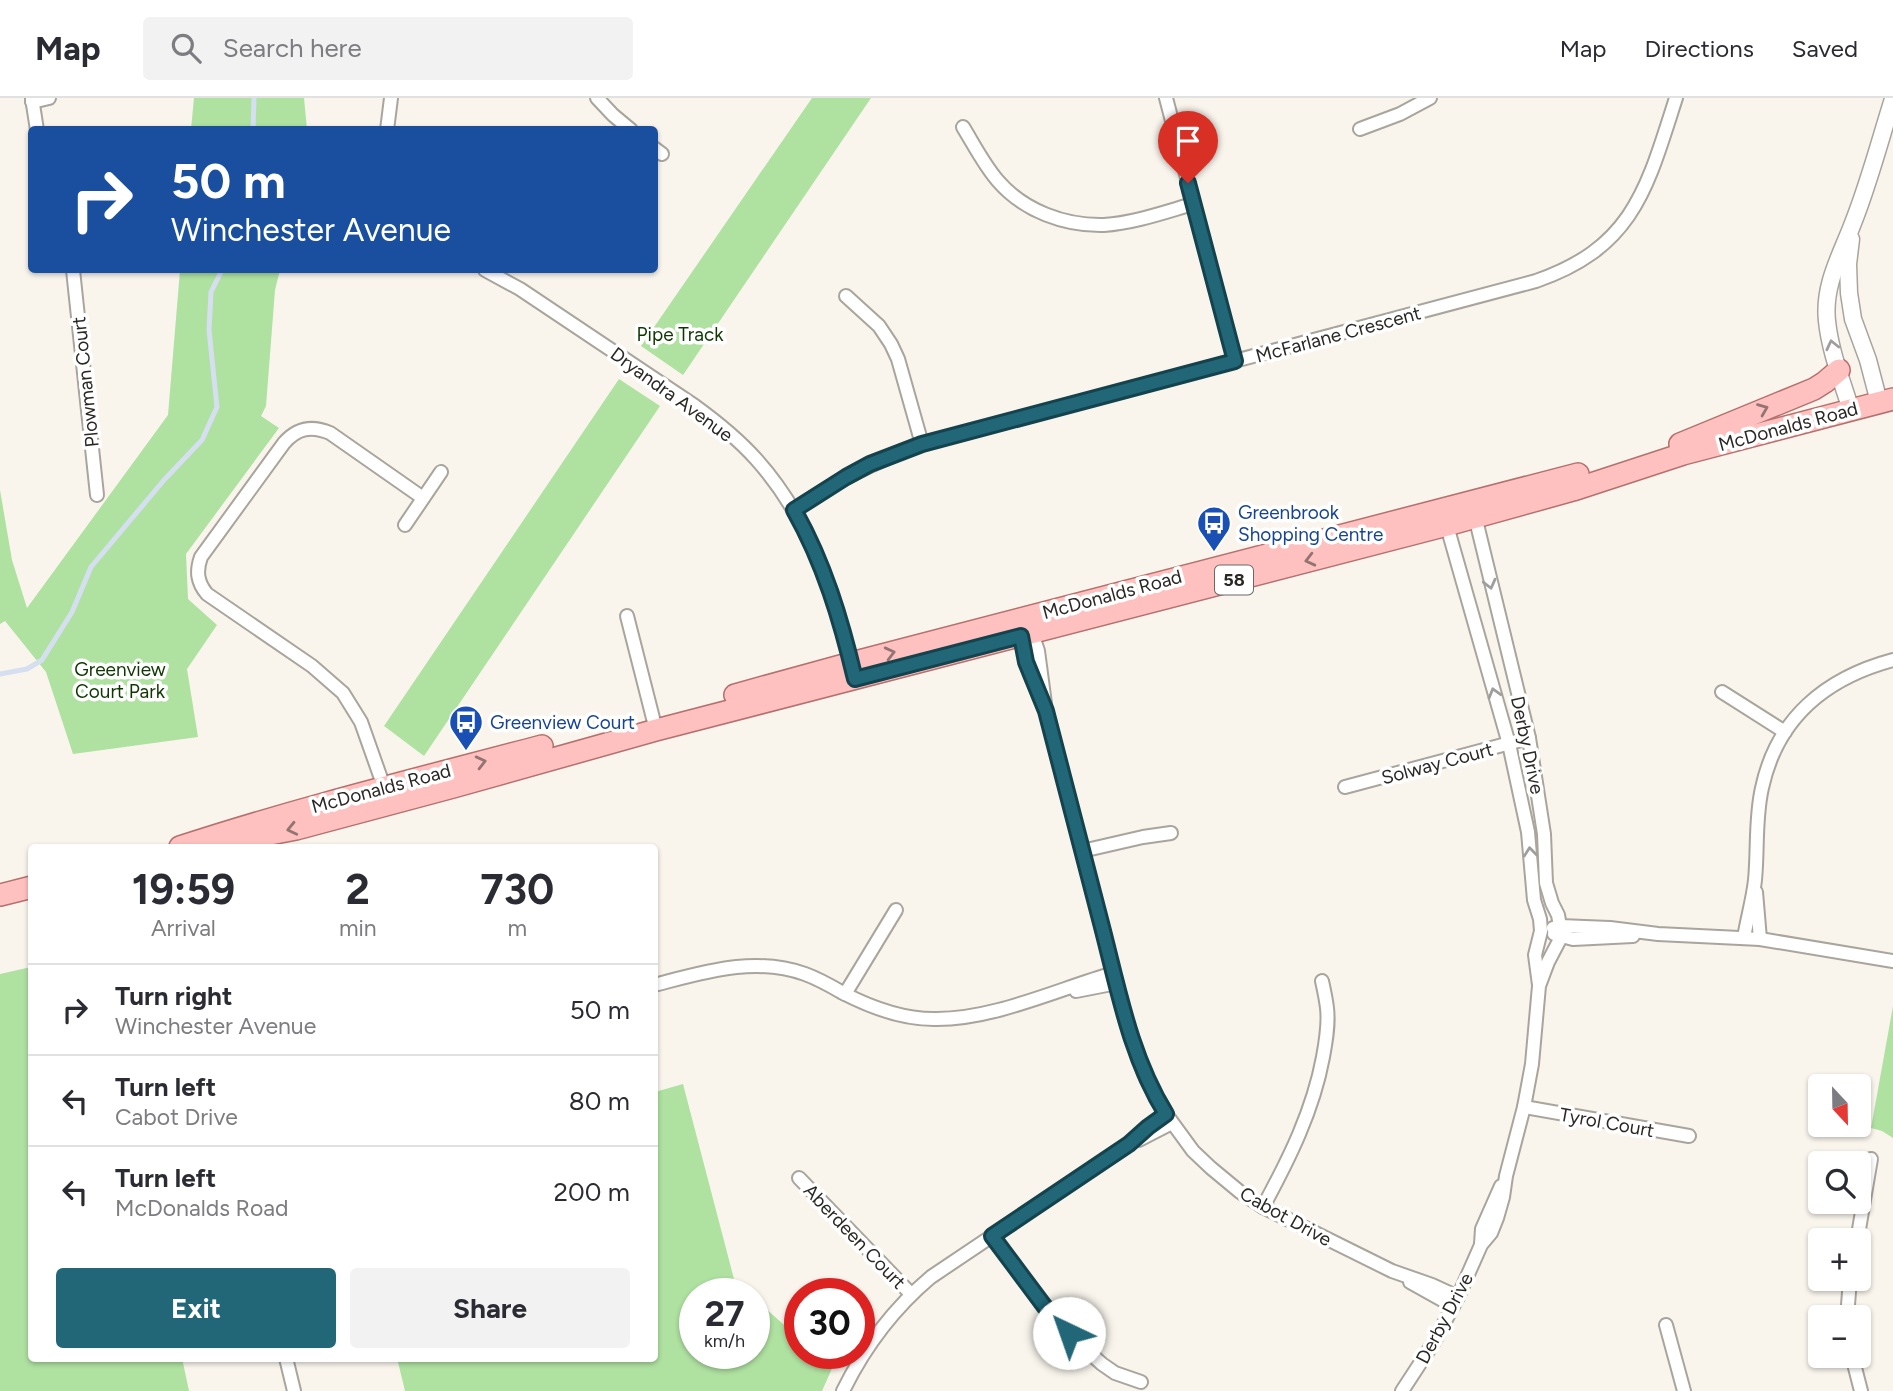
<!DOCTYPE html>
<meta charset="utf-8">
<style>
body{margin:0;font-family:Figtree,sans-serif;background:#f2f2f3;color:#2b2b33;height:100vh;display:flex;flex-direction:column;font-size:26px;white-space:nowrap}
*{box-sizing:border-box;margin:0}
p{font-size:23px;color:#7c7c81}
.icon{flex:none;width:38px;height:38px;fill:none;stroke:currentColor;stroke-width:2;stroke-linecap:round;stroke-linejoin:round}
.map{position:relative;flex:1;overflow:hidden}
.side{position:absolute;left:28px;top:746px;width:630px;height:518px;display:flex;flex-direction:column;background:#fff;border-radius:7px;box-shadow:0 2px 5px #0004}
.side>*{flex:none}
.guide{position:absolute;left:28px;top:28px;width:630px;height:147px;border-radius:7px;box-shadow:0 2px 5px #0004;background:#1a4fa0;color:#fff;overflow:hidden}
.needle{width:46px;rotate:158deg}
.fabs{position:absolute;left:1808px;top:976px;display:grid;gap:14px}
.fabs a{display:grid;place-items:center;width:63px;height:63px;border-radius:7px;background:#fff;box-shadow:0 2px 5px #0004;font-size:35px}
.speed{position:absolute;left:679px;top:1180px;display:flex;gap:14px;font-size:35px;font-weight:700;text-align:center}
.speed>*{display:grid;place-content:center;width:91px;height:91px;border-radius:50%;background:#fff;box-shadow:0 2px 5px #0004;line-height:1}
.speed small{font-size:18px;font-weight:400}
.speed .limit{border:10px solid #d22;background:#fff;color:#111}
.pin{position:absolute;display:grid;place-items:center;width:60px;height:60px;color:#fff;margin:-72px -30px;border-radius:50% 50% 50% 0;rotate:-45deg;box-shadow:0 0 7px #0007}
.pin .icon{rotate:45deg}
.me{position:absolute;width:77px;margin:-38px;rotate:318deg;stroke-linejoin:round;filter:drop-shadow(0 0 5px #0008)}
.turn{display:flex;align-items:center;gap:24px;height:147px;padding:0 28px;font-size:32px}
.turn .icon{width:91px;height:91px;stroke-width:2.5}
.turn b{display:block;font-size:49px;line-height:60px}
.eta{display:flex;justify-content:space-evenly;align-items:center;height:119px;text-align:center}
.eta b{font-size:42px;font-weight:700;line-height:49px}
.primary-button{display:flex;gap:14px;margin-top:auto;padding:14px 28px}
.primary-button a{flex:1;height:80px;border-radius:7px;background:#216777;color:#fff;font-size:28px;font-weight:700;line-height:80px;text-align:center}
.primary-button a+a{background:#f2f2f3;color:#2b2b33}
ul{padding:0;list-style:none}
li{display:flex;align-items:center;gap:21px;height:91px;padding:0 28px;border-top:2px solid #e1e1e2}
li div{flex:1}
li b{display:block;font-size:26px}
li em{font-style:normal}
header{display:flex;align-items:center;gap:42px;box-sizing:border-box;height:98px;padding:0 35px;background:#fff;border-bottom:2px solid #e1e1e2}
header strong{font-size:33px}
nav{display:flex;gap:38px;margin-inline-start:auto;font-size:24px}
.search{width:490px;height:63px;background:#f2f2f3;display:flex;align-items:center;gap:18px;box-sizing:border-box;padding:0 24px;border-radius:7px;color:#7c7c81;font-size:26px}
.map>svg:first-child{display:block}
.green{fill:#afe1a1}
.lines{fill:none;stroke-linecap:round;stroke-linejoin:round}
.stream{stroke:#d5dff0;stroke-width:5}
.minor-casing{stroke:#a9a59d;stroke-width:16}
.tertiary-casing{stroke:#a9a59d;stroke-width:19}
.primary-casing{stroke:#b4716e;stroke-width:24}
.minor{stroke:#fff;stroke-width:12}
.tertiary{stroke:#fff;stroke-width:16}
.primary{stroke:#ffc1c0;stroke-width:21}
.oneway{stroke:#9f9e9d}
.oneway2{stroke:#947472}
.route-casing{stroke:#15434d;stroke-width:18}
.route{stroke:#216777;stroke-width:12}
.labels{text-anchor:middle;stroke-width:7;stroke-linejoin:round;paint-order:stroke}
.shield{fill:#fff;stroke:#696866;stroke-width:2}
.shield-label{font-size:18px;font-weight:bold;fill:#292825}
.park-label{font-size:19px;fill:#0f3700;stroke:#fff}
.street-label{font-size:19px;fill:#292825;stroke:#fff}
.transit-label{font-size:19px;fill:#164399;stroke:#fff;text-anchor:start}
</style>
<header>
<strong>Map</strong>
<div class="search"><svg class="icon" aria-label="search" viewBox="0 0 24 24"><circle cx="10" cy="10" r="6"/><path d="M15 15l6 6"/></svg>Search here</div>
<nav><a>Map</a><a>Directions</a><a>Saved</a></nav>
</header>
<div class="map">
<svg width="1893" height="1293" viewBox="0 0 1893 1293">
<rect width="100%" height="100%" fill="#f9f5ed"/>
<g class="green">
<polygon points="194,0 304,0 307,31 191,31"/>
<polygon points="812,0 871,0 683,277 641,248"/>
<polygon points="180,172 280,172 275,192 266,308 261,318 279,330 186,456 188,501 217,527 187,571 198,639 73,656 46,574 5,523 0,526 0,392 12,462 27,510 168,317"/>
<polygon points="619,281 660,308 424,658 384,628"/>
<polygon points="31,869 32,1260 182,1260 189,1293 0,1293 0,876"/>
<polygon points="1893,908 1893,1040 1882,1033 1871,1030"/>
<polygon points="683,986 734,1181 749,1195 695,1195 695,1255 754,1255 754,1200 800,1241 800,1255 816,1255 834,1266 822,1293 405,1293 397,1260 654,1260 655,994"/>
</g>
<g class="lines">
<g class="stream">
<polyline points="253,32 254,0"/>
<polyline points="0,576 27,571 42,562 72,514 91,469 164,382 202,342 217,309 209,232 211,194 222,172"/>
</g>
<g class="minor-casing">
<g id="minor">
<polyline points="32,0 37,32"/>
<polyline points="597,0 613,17 631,32"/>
<polyline points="1166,0 1235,263"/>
<polyline points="32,4 49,0"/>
<path d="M963,29C974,47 984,67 998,83C1024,113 1065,128 1104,127C1134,125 1165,114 1193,106"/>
<polyline points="1360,31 1400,16 1430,0"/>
<polyline points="387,32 391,0"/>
<polyline points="654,50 662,56"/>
<polyline points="73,172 97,397"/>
<path d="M485,172L520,191L695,308C717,324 738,341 756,361C809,420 834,494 852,570"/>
<polyline points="846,198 879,228 891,246 898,261 922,346"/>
<path d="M794,412C835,383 875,364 922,346L1536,183C1634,149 1647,90 1676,0"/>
<polyline points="1445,421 1509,646 1528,734 1534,802 1540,821 1541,833 1535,857 1539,887"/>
<polyline points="405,427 441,374"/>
<polyline points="627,518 656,632"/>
<polyline points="1031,532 1038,553 1046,613 1126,924 1144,976 1166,1016 1193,1053 1211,1070 1240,1094 1263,1109 1392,1173 1432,1187 1458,1199"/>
<polyline points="1021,534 1026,564 1039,597"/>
<polyline points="1722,594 1785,634"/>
<polyline points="1345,689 1529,640"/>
<path d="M384,694V689L361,624L343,595L312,568L207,496C197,484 196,473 201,459L284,345C297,330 311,327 330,335L423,400"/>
<polyline points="1082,753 1143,739 1171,735"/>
<polyline points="1756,794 1760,841"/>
<polyline points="1553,830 1560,828 1610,830 1658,836 1760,841 1893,863"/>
<polyline points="1554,836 1573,841 1633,838"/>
<path d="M1744,840C1747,821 1753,801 1755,782C1758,751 1755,720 1762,690C1777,620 1826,580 1893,562"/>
<path d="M654,887C705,874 754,858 805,876C819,881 831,888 843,895C872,910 902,921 934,921C993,922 1058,891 1114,875"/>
<polyline points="1076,893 1117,885"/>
<polyline points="845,896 896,812"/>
<polyline points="1524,1009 1689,1038"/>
<polyline points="1139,1042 1172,1025"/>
<polyline points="799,1080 911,1196"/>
<path d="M1263,1109C1289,1061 1313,1013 1323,959C1326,943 1329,926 1327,910C1326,901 1324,892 1322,883"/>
<polyline points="992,1138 1045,1209 1084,1250 1102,1266 1115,1275 1141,1284"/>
<polyline points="1857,1143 1871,1061"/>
<polyline points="1481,1146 1482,1131 1501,1088"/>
<polyline points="1410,1184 1453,1208"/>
<polyline points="1847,1220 1850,1181"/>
<polyline points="1666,1227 1684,1293"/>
<polyline points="1852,1258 1861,1293"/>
<polyline points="286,1260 294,1293"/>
<path d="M843,1293C865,1248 893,1211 931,1179L1129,1046L1148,1029L1166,1016"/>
<polyline points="1402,1293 1434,1244 1458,1199 1481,1147 1491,1135 1497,1120 1503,1099 1506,1078 1524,1009 1532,966 1539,888 1548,864 1559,843 1560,828 1558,817 1552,805 1546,785 1544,736 1529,640 1474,414"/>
</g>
</g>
<g class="tertiary-casing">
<g id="tertiary">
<polyline points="1851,141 1848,166 1849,195 1853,221 1868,262 1879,304"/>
<path d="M1851,312C1842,283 1830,253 1827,223C1823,187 1841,157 1853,125C1869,85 1880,42 1893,1"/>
</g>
</g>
<g class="primary-casing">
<g id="primary">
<polyline points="1680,346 1814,291 1825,284 1839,272"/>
<polyline points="735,597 851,565 1578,376"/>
<path d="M180,749C299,710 421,680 542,648"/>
<polyline points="202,749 296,731 453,689 656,632 1447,427 1573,392 1683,356 1893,301"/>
<polyline points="0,797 32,789"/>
</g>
</g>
<use href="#minor" class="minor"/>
<use href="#tertiary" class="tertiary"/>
<use href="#primary" class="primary"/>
</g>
<defs><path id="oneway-chevron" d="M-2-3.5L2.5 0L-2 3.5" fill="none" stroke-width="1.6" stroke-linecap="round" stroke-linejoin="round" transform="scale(1.75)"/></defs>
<g class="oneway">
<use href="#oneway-chevron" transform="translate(1832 247) rotate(-103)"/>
<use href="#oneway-chevron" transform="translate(1490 486) rotate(76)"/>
<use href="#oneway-chevron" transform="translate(1494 595) rotate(-106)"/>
<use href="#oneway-chevron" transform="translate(1530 754) rotate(-96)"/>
</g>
<g class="oneway2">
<use href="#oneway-chevron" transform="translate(1763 311) rotate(-22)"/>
<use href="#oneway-chevron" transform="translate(1310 462) rotate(166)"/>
<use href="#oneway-chevron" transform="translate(890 555) rotate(-14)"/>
<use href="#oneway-chevron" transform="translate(481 664) rotate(-14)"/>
<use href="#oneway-chevron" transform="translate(292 731) rotate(167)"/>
</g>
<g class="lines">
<g class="route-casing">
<path id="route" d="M1069,1235L1045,1209L992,1138L1129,1046L1148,1029L1166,1016C1130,958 1118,890 1101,825C1083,754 1064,684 1046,613L1026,564L1021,538L855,581C841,522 824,465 794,412L846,379L870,366L922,346L1235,263L1188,85"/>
</g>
<use href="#route" class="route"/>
</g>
<defs>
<g id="bus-pin" transform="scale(1.75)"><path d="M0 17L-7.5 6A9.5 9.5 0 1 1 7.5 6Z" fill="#1a4fb4" stroke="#fff"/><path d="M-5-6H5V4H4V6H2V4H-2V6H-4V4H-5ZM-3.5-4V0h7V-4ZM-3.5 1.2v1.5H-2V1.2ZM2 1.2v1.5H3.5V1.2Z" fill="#fff"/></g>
</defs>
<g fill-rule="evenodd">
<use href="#bus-pin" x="1214" y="425"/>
<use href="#bus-pin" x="466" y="624"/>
</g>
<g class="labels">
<rect class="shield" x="1215" y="467.5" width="38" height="29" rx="5"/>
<g class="shield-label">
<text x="1234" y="488">58</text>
</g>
<g class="park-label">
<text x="680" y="243">Pipe Track</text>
<text x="120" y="578">Greenview<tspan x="120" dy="22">Court Park</tspan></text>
</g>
<g class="street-label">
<text transform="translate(1338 236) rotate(-15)" y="7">McFarlane Crescent</text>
<text transform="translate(85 284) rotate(-96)" y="7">Plowman Court</text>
<text transform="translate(672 296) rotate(36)" y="7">Dryandra Avenue</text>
<text transform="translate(1788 328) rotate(-15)" y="7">McDonalds Road</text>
<text transform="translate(1112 496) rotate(-15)" y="7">McDonalds Road</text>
<text transform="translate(1528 647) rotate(78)" y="7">Derby Drive</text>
<text transform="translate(1437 665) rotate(-15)" y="7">Solway Court</text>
<text transform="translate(381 690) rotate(-15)" y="7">McDonalds Road</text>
<text transform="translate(1607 1024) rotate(10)" y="7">Tyrol Court</text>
<text transform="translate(1286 1118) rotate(29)" y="7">Cabot Drive</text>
<text transform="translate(855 1138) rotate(46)" y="7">Aberdeen Court</text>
<text transform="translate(1444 1220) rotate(-62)" y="7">Derby Drive</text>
</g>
<g class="transit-label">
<text x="1238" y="421">Greenbrook<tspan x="1238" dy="22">Shopping Centre</tspan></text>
<text x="490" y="631">Greenview Court</text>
</g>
</g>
</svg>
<div class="fabs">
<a><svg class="needle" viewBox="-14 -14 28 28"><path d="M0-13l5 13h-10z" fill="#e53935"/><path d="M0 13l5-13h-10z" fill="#7c7c81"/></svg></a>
<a><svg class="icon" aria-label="search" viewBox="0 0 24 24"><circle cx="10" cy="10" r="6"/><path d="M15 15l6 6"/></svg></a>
<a>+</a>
<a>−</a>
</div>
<div class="speed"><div>27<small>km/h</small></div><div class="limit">30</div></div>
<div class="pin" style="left:1188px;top:85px;background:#d93025"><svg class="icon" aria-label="arrive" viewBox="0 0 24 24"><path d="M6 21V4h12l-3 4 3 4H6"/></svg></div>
<svg class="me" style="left:1069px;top:1235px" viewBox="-20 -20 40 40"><circle r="19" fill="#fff"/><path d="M0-13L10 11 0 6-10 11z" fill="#216777"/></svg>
<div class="guide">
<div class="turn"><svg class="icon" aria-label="right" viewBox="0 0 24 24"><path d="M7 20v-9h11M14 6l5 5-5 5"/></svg><div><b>50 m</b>Winchester Avenue</div></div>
</div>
<section class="side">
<div class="eta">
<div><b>19:59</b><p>Arrival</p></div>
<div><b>2</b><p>min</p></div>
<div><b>730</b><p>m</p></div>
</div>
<ul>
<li><svg class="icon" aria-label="right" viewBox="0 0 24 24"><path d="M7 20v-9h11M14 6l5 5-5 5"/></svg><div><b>Turn right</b><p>Winchester Avenue</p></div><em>50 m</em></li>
<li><svg class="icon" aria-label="left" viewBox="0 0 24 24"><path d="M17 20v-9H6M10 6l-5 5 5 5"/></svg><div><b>Turn left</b><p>Cabot Drive</p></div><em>80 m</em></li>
<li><svg class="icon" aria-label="left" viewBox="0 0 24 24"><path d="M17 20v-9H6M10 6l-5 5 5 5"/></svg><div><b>Turn left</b><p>McDonalds Road</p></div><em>200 m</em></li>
</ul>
<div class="primary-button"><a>Exit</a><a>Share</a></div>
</section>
</div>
